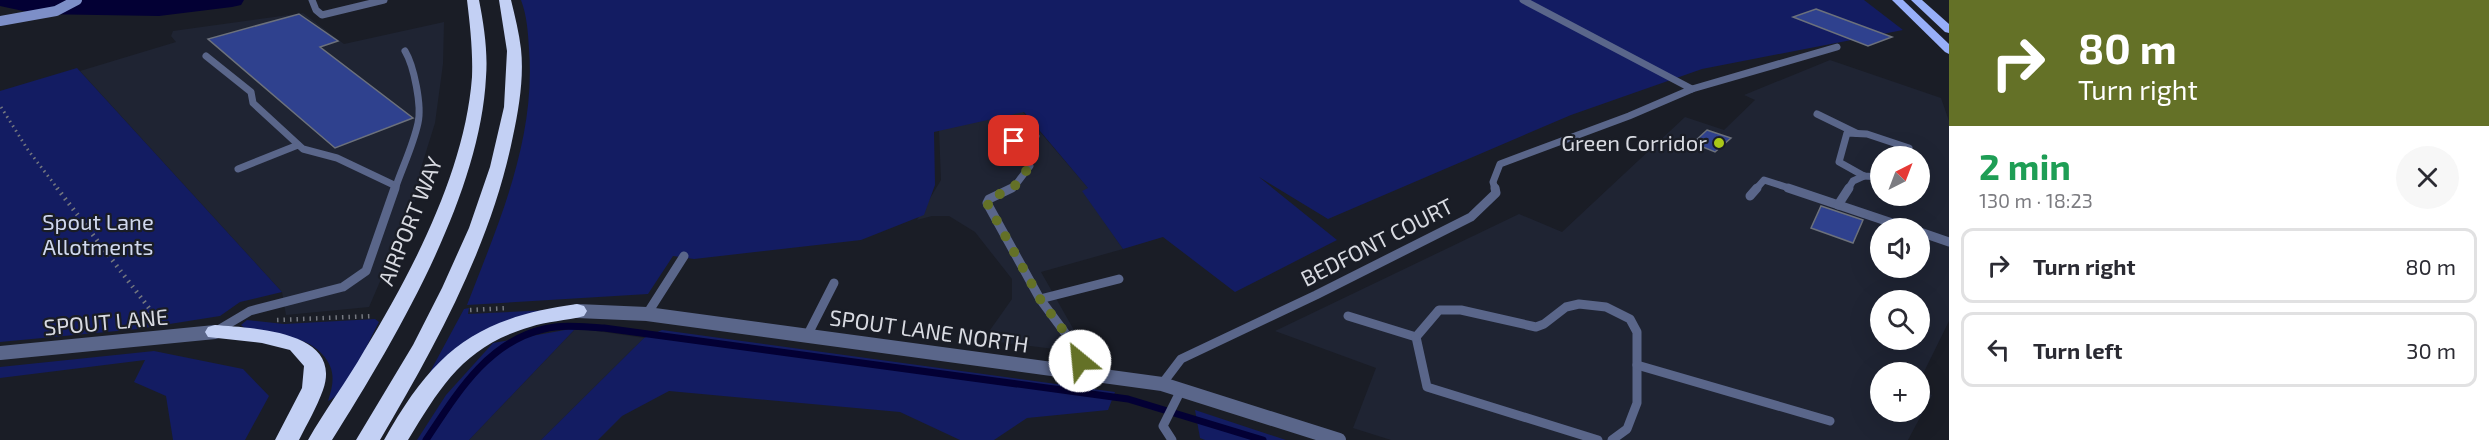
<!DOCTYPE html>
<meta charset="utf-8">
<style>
body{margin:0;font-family:"Exo 2",sans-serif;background:#f7f7f7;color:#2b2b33;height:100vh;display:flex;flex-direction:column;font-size:22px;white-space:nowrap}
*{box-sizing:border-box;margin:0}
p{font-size:20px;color:#7c7c81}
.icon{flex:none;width:33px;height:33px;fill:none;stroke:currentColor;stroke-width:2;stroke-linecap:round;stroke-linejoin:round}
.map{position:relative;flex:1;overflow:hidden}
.details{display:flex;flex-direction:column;background:#fff;width:540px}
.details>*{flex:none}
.banner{background:#647127;color:#fff;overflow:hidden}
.needle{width:39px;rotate:42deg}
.fabs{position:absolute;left:1870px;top:146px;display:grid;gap:12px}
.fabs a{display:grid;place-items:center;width:60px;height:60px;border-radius:50%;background:#fff;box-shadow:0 6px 24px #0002;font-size:30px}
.pin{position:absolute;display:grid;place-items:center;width:51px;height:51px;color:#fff;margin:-26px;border-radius:12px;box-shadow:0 3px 9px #0006}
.me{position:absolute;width:66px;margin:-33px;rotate:332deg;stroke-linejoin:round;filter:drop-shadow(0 0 4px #0008)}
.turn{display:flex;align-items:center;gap:21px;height:126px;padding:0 30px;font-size:27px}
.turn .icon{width:78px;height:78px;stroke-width:2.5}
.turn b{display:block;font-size:42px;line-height:51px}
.round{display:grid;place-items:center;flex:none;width:63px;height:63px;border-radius:32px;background:#f7f7f7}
.headline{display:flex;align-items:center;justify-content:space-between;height:102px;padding:0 30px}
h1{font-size:36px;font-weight:700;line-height:45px;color:#1e9e55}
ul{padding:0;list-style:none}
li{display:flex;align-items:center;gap:18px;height:75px;margin:0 12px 9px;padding:0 18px;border:3px solid #e1e1e2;border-radius:12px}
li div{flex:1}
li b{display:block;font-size:22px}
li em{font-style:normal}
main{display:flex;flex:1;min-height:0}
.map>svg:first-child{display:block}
.built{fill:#1f2433;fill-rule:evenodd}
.green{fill:#131c62}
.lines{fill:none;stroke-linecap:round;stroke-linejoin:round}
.stream{stroke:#030034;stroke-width:7}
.river{fill:#030034;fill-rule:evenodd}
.building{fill:#2f418e;stroke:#6c717c;stroke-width:1.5}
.path-far1{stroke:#74777f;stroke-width:3;stroke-dasharray:1.5 4;stroke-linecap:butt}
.path{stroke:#74777f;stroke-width:4.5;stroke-dasharray:1.5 5;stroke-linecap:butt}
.lane-far1{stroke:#5a668a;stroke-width:7}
.lane{stroke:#5a668a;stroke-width:9}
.street{stroke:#5a668a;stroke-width:14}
.secondary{stroke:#7d8fc8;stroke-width:10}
.primary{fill:#97aff9;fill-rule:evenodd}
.highway{fill:#c3d0f4;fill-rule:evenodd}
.route{stroke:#647127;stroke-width:10;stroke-dasharray:0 18}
.poi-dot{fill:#aac718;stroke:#1a1d26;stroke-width:2}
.labels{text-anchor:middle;stroke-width:4.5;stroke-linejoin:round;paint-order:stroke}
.poi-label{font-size:22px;fill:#d8dae1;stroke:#1a1d26;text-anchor:end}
.street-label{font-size:22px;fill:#d8dae1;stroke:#1a1d26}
.park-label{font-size:22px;fill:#d0d8ee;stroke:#1a1d26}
</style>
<main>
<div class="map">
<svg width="1949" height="440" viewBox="0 0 1949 440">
<rect width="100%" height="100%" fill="#1a1d26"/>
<g class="built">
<polygon points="303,13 344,44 444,22 443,64 435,123 420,171 419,191 369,307 286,315 282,292 80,71 176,42 171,36 173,31"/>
<path d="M1830,60L1941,98L1949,121V321L1920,380V372H1881V411H1920V390L1932,395L1908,440H1391L1353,428L1376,368L1275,331L1519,214L1562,232L1685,117L1724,130L1755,100L1744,95ZM1881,156H1920V195H1881ZM1881,228H1920V267H1881ZM1881,300H1920V339H1881Z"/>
<polygon points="1022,111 1089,189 1083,191 1123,249 1041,272 1087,353 983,340 1012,299 1012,279 975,232 949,216 932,216 917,220 941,180 939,129"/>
<polygon points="576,328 644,338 541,440 469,440"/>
</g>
<g class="green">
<path d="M521,0H1864L1903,30L1702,69L1571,115L1328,219L1259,177L1337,240L1235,292L1163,237L1123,249L1082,191L1088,188L1024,112L934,132L935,185L924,215L861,240L694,259L673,256L648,294L467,305C499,222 536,140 529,49C528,32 527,16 521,0Z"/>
<polygon points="77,68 282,292 240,302 220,316 138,329 0,342 0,91"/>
<polygon points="469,308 468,314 550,310 516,320 423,385 464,309"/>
<path d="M375,319L379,322C368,342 347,394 328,401C334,383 336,369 322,354C297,327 261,343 241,325L247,320L284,324Z"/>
<polygon points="576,328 469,440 417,440 446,395 493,343"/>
<polygon points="662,330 1115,392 1108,410 1027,418 994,440 960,440 900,412 669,391 622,416 598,440 541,440 644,338"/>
<polygon points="154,351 243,369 269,396 245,440 173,440 166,396 134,382 145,360 0,378 0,367"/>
<polygon points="1195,410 1286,440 1205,440 1200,438"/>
</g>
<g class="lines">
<path class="stream" d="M426,440C456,395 487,342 544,329C563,324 584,327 604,328L1128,399L1263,440"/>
<polygon class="river" points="0,0 244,0 241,5 232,7 159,16 37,14 0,6"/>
</g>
<g class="building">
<polygon points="1816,9 1892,37 1868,46 1793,17"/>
<polygon points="299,14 338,41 320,47 413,118 335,148 208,39"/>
<polygon points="1707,130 1731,138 1715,152 1693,143"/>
<polygon points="1821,206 1863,220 1853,243 1811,228"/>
</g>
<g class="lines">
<polyline class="path-far1" points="1,107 28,150 58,189"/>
<g class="path">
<polyline points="57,188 149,308 143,323"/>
<polyline points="470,310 508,308"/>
<polyline points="277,320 374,316"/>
</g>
<g class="lane-far1">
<polyline points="312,0 316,10 322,15 384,0"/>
<polyline points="206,56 251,92 253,103 303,149 337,158 396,186"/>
<polyline points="1692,89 1837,47"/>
<polyline points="1817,114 1856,133"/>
<polyline points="994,145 1036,136"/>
<polyline points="238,169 298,145"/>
<polyline points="1881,177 1864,176 1839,162 1847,133 1867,134 1909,148 1906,156"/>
<path d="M395,189C402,168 413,146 418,123C422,106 414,66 405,51"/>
<polyline points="1009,189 1014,187 1030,166 1014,141"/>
<polyline points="1495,189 1493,182 1500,164 1629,116 1692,89 1523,0"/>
<polyline points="1756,189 1764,180 1792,189"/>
<polyline points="1848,189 1853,181 1864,176"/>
</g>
<g class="lane">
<polyline points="1012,188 989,199 987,203 1040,299"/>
<polyline points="1788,188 1907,228"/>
<polyline points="1750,196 1757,188"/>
<polyline points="1838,205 1849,188"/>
<polyline points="1920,232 1949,242"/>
<polyline points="647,314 684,256"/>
<polyline points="1348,316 1416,337 1427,387 1598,440"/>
<polyline points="218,330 250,311 343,287 366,271 395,188"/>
<polyline points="807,336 834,283"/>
<polyline points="1416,337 1439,310 1461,310 1536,327 1544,324 1566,307 1579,304 1606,307 1630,319 1637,332 1637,403 1627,429 1612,440"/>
<polyline points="1637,365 1830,421"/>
<polyline points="1084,373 1077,349 1040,299 1119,279"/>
<polyline points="1162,384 1181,359 1316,295 1471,217 1496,193 1495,188"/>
<polyline points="1172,440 1163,426 1181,390"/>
</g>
<g class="street">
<polyline points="577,311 647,314 1162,384 1339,440"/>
<polyline points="0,353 215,332"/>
</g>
<polyline class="secondary" points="0,21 56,11 77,0"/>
<g class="primary">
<polygon points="1892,0 1903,0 1949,44 1949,54 1945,52"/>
<polygon points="1911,0 1922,0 1949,24 1949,33 1945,32"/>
</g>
<g class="highway">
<path d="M467,0H479C484,25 488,52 486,77C480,197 395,340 332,440H308C325,410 347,381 364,351C412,272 465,171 472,77C473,52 470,25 467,0Z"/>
<path d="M499,0H511C515,16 519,33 521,49C524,77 519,108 513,136C491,245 436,345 380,440H356L413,345L442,288L469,228L490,167L504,107L507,51Z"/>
<path d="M577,304L584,306L587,311L584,316C566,321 547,321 530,327C464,346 441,386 408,440H384C434,351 475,318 577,304Z"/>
<path d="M215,325C251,328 344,330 323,390C317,407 307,424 299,440H275L302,388L304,366L290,350L262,343L208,337L205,332L208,327Z"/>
</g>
</g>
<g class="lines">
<polyline class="route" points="1014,141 1030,166 1014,187 990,199 987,203 1040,299 1077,349 1080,361"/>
</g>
<circle class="poi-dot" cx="1719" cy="143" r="6"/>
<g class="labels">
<g class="poi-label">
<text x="1707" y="151">Green Corridor</text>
</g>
<g class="street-label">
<text transform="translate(410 221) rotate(-68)" y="8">AIRPORT WAY</text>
<text transform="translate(1377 242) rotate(-27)" y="8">BEDFONT COURT</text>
<text transform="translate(106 322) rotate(-5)" y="8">SPOUT LANE</text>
<text transform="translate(929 331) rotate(8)" y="8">SPOUT LANE NORTH</text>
</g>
<g class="park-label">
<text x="98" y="230">Spout Lane<tspan x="98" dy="25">Allotments</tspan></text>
</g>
</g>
</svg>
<div class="fabs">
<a><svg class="needle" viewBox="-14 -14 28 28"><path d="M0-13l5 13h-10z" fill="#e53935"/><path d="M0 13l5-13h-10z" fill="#7c7c81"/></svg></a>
<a><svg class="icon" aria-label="sound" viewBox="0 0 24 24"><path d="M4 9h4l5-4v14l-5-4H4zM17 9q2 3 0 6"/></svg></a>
<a><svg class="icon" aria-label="search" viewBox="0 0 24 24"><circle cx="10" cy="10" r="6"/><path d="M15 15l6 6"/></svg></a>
<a>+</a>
</div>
<div class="pin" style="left:1014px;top:141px;background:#d93025"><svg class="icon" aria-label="arrive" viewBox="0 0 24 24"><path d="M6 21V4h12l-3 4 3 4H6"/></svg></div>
<svg class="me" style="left:1080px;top:361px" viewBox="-20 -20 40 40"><circle r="19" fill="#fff"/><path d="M0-13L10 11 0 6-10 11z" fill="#647127"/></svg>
</div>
<section class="details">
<div class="banner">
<div class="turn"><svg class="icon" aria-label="right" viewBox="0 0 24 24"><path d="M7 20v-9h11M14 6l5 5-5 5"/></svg><div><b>80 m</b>Turn right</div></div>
</div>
<div class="headline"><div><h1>2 min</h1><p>130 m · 18:23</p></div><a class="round"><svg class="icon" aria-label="close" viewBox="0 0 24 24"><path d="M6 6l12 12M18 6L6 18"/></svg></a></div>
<ul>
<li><svg class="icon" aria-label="right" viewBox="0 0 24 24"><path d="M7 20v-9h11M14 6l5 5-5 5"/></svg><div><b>Turn right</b></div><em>80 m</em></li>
<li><svg class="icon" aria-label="left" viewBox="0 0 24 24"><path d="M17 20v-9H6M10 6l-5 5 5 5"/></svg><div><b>Turn left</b></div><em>30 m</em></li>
</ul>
</section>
</main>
